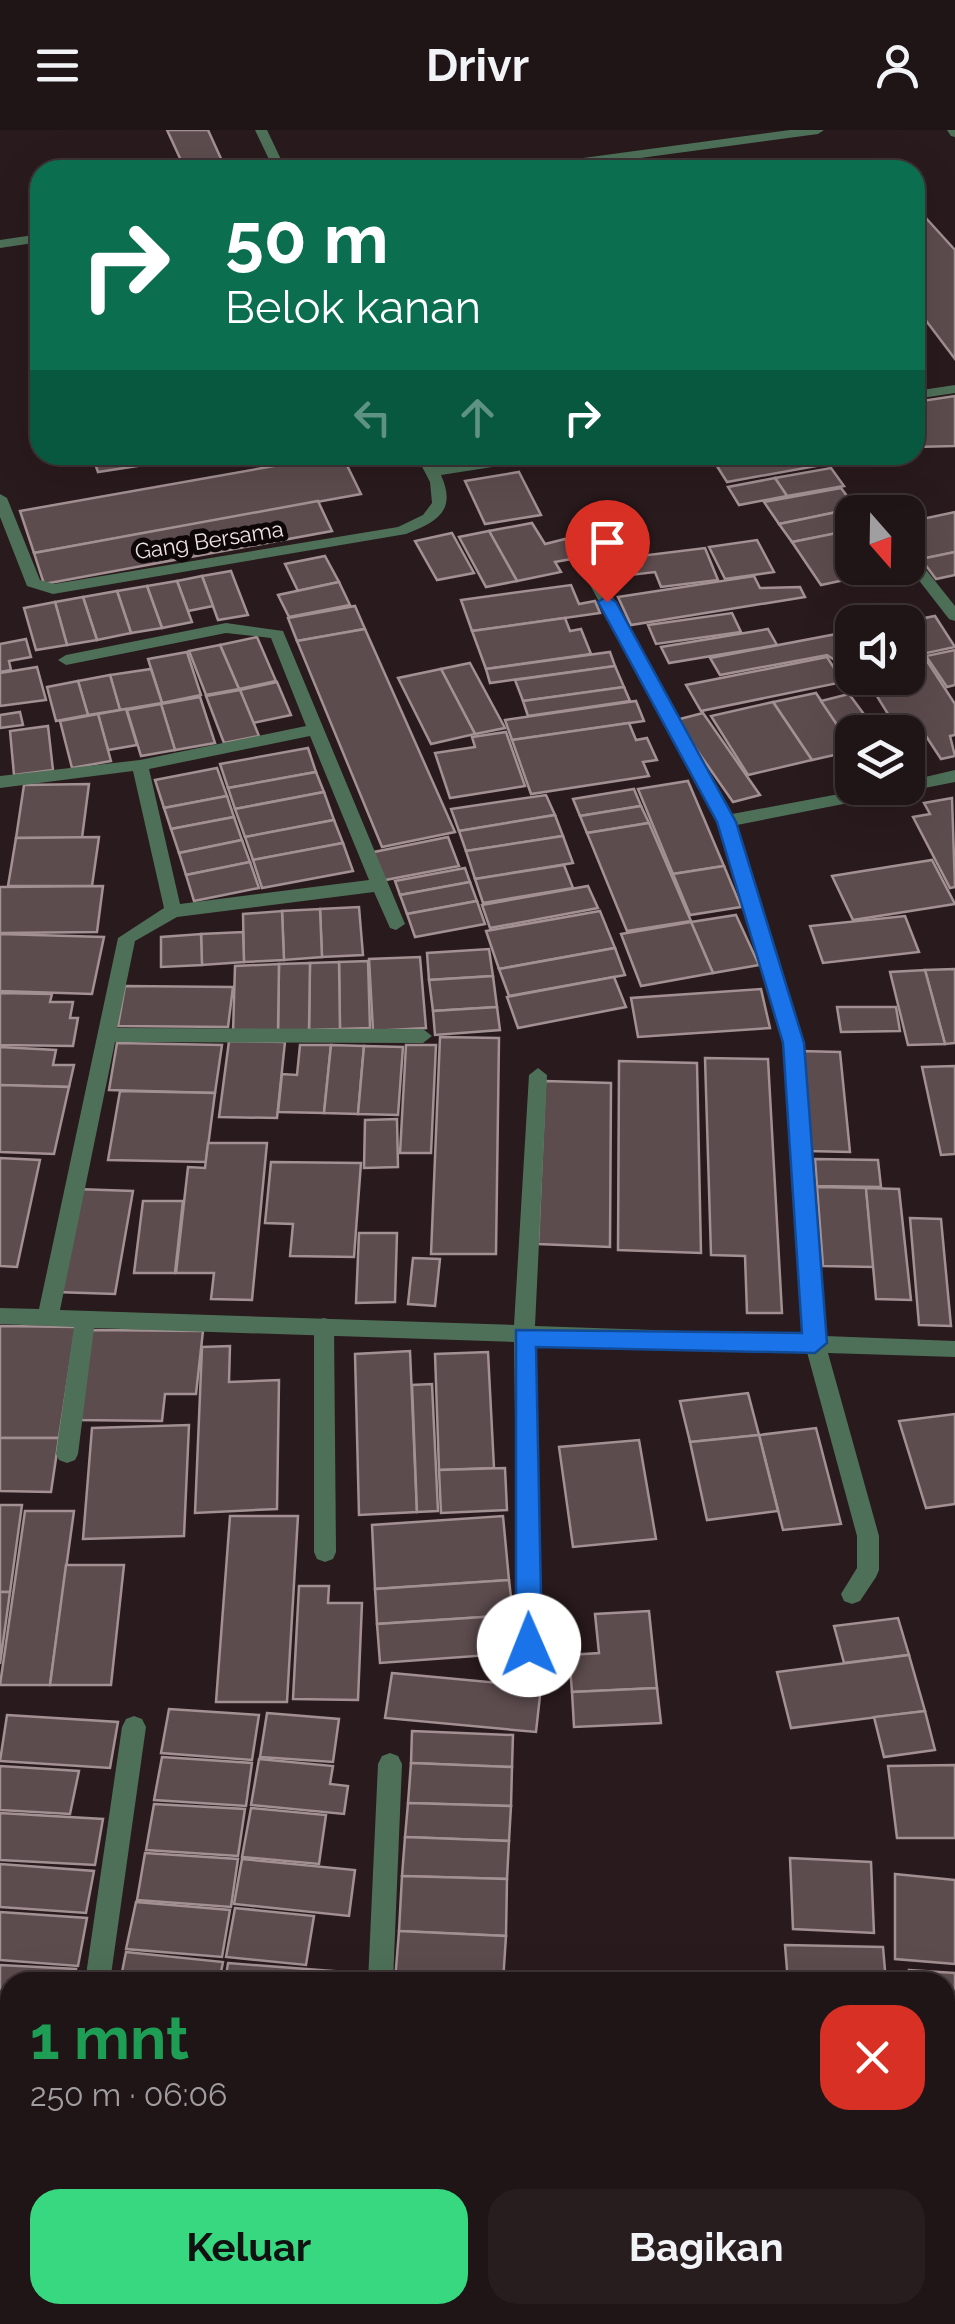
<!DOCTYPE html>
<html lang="id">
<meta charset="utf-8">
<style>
body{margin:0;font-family:Raleway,sans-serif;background:#271d1f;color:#f1f3f6;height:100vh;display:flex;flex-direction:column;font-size:38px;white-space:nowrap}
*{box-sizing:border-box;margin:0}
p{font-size:32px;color:#a19ea1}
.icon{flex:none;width:55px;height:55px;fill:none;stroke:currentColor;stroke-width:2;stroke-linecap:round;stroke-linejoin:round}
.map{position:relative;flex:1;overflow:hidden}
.drawer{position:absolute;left:0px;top:1842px;width:955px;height:352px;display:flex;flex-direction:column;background:#1f1416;border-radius:30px 30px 0 0;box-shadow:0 10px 40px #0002,0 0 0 2px #3c3335}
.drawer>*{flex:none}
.guide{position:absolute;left:30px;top:30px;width:895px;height:305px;border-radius:30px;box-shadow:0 10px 40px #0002,0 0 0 2px #3c3335;background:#0b6e4f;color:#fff;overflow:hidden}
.needle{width:65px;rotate:160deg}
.buttons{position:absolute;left:835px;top:365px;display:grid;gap:20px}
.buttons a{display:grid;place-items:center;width:90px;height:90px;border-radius:20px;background:#1f1416;box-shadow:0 10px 40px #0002,0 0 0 2px #3c3335;font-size:50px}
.pin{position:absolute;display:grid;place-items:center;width:85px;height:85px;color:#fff;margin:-102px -42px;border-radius:50% 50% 50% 0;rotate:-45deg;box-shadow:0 0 10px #0007}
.pin .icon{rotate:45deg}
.me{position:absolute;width:110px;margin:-55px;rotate:359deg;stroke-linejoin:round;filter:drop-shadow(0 0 8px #0008)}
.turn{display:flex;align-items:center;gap:35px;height:210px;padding:0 30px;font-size:45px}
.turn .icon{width:130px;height:130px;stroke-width:2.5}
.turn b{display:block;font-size:70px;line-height:85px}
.lanes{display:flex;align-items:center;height:95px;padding:0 30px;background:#0003;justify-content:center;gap:50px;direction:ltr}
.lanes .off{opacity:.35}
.round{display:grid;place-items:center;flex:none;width:105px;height:105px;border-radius:30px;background:#271d1f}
.headline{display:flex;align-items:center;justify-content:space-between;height:170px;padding:0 30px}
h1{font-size:60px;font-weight:700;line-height:75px;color:#1e9e55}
.primary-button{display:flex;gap:20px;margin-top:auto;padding:20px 30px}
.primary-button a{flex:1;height:115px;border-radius:30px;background:#37d880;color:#111;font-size:40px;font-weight:700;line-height:115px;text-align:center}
.primary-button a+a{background:#271d1f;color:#f1f3f6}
header{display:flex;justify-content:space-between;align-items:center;height:130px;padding:0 30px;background:#1f1416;font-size:45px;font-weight:700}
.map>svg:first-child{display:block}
.building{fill:#5d4c4e;stroke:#a39093;stroke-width:2.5}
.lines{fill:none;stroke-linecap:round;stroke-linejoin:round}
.service{fill:#4e7058;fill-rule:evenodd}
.minor{fill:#4e7058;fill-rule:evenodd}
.route{fill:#1a73e8;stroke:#114b97;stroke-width:2.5}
.labels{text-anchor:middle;stroke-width:10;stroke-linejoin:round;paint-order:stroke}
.far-street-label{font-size:22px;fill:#eee3e5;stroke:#0d0708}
</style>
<header><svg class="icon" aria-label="menu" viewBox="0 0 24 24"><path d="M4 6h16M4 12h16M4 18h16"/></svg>Drivr<svg class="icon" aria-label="person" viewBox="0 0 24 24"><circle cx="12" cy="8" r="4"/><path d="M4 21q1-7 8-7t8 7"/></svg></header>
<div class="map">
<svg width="955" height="2194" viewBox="0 0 955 2194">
<rect width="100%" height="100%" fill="#291a1d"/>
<g class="building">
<polygon points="167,0 208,0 223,33 185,39"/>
<polygon points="925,87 955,120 955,229 915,176 915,88"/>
<polygon points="955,266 955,316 915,317 915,272"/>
<polygon points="92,325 208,325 98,342"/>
<polygon points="336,325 342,325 361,364 34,423 20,381"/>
<polygon points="445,325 519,325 450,337"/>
<polygon points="710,325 877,325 727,352"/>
<polygon points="831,338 844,356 787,366 775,348"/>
<polygon points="519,342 541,385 485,394 465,351"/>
<polygon points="775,348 787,366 739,375 728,357"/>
<polygon points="841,358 856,378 779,394 764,372"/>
<polygon points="318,371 332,401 44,454 34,423"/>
<polygon points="856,378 859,382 852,382 852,400 792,412 779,394"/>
<polygon points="955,382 955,422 921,429 908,412 908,392"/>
<polygon points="532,393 545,414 565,409 577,428 555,432 561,442 517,451 489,401"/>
<polygon points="629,393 641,419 591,426 579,400"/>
<polygon points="852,400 852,437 847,438 854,448 821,455 792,412"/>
<polygon points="489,401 517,451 486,457 459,407"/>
<polygon points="452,403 474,443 437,450 415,411"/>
<polygon points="757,410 774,442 725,449 709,417"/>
<polygon points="705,418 718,450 661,457 655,442 613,447 607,430"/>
<polygon points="955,422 955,445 936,449 921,429"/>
<polygon points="325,426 339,452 298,461 285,434"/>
<polygon points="231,441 248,485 218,490 202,446"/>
<polygon points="202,446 213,476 188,481 177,451"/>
<polygon points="754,446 760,458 800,457 805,467 631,495 618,467"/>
<polygon points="177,451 192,492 162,498 147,456"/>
<polygon points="339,452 350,475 289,487 278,465"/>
<polygon points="571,455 579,474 595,471 600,483 472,501 461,470"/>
<polygon points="147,456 162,498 131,503 117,461"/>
<polygon points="117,461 131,503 97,510 83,467"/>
<polygon points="83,467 97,510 67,515 55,472"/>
<polygon points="55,472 67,515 36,520 24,478"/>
<polygon points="355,476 365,499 297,511 288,488"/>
<polygon points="732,483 741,502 656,514 648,495"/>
<polygon points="935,486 955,517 908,527 908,492 904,492"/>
<polygon points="565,488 570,501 581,499 591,524 486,539 472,501"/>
<polygon points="365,499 455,702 382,717 297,511"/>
<polygon points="768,499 777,515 669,533 661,517"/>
<polygon points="852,501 852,530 839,533 827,525 720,545 710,528"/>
<polygon points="257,507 276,551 239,559 220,515"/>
<polygon points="26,509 31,527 9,531 11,540 0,542 0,514"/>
<polygon points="220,515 239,559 206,565 189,521"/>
<polygon points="955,520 955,555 947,557 926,526"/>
<polygon points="187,522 201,565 162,573 148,529"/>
<polygon points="610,522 615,536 490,553 486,539"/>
<polygon points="827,527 843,552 701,581 686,555"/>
<polygon points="927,531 955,574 955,605 950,606 955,626 941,629 924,603 899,602 867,550 908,548 908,535"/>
<polygon points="470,533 505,598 475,604 441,539"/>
<polygon points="615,536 624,557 523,571 515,550"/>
<polygon points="37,537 46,570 0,576 0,543"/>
<polygon points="151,539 162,573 120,580 110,545"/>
<polygon points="441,539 475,604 431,614 398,548"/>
<polygon points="110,545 120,580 88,585 78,551"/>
<polygon points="78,551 88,585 56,591 47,557"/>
<polygon points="277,552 291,585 253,593 240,560"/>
<polygon points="624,557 630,571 528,586 523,571"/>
<polygon points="240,560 259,606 224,613 206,566"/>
<polygon points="816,563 852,617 852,621 812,630 773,572"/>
<polygon points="849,564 866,587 856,589 866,602 852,602 852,617 821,571"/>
<polygon points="200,567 215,613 175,620 161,574"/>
<polygon points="636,571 644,591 512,610 505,590"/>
<polygon points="773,572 812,630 748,645 711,586"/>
<polygon points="161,574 175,620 141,626 127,580"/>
<polygon points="126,579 137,615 108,620 98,584"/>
<polygon points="20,582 23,595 0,598 0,585"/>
<polygon points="703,583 760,665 733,672 676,590"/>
<polygon points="98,584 111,631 72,638 60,591"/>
<polygon points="629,593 636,610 647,608 657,630 643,632 649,646 531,664 512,610"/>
<polygon points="48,596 53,640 14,645 10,601"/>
<polygon points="506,602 525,656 450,668 435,623 475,617 472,607"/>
<polygon points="308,618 316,642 228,658 220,634"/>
<polygon points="217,638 227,666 164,678 155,650"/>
<polygon points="316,642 324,662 235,679 228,658"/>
<polygon points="688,651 724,736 673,744 638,659"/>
<polygon points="89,654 82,708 16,708 24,655"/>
<polygon points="634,659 641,676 580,686 573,669"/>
<polygon points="324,662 334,690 245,707 235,679"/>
<polygon points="546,665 555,685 459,701 451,679"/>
<polygon points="227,666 234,687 171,699 164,678"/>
<polygon points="952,668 955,757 950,758 913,687 930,684 924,673"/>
<polygon points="641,676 649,693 587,703 580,686"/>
<polygon points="555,685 563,706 466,721 459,701"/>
<polygon points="234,687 242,710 179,723 171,699"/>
<polygon points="334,690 343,713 253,730 245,707"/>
<polygon points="649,693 691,791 627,801 587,703"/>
<polygon points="563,706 573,733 475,749 466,721"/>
<polygon points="99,707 92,756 8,756 16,708"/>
<polygon points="448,707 459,736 380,751 369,723"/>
<polygon points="242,710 250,732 186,745 179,723"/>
<polygon points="343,713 353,741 262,758 253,730"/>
<polygon points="932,730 955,774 853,790 832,746"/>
<polygon points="250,732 259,758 194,771 186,745"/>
<polygon points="564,735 573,758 483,773 475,749"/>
<polygon points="724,736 741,777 690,785 673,744"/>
<polygon points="465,738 470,752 400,765 395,751"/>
<polygon points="470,752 477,771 407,784 400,765"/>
<polygon points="103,756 97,802 0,803 0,757"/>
<polygon points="588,756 598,778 490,798 482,775"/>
<polygon points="477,771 485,794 415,807 407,784"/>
<polygon points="359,777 363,825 322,827 320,779"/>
<polygon points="320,779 322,827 284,830 282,781"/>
<polygon points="282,781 284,830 244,832 243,784"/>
<polygon points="600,781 615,818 499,839 486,801"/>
<polygon points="736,785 759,835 713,843 691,792"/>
<polygon points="905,786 919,822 823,833 810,796"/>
<polygon points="691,792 713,843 641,856 621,804"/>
<polygon points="243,802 244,832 202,835 201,804"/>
<polygon points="0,804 104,807 92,864 0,861"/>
<polygon points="201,804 202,835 161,837 161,807"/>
<polygon points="615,818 625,845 509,866 499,839"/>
<polygon points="489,819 493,846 429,850 427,823"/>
<polygon points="420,827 426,898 373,901 369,829"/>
<polygon points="368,831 370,898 340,899 339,832"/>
<polygon points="339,832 340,899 309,900 310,833"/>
<polygon points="310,833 309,900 278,902 279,834"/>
<polygon points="279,834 278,902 233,903 235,836"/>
<polygon points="955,839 955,913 945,914 925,840"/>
<polygon points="925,840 945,914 908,915 890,842"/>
<polygon points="493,846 497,877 433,881 429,850"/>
<polygon points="614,847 626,877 518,898 507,867"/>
<polygon points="125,856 233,857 228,897 118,896"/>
<polygon points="761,859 770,898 638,907 631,868"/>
<polygon points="0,863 52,864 50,872 73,872 70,888 78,888 73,916 0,915"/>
<polygon points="497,877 500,900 435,905 433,881"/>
<polygon points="837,877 896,877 900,901 841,902"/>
<polygon points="440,907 499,908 496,1124 431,1124"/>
<polygon points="229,911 285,912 277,988 219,987"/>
<polygon points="117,913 222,915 215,963 109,960"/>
<polygon points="300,915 331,915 324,983 278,982 282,944 297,945"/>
<polygon points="331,915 364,916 358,984 324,983"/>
<polygon points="406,915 436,915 431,1023 400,1023"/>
<polygon points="364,916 403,917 398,985 358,984"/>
<polygon points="0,917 56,920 53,935 74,935 69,957 0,955"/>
<polygon points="800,921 840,922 850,1022 807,1021"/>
<polygon points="705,928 768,929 782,1183 747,1183 745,1126 711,1125"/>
<polygon points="619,931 697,933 701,1123 618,1120"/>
<polygon points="955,936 955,1024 941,1025 922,937"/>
<polygon points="545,951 611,953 610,1117 538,1114"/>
<polygon points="0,955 69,957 54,1024 0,1022"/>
<polygon points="120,961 215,963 206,1032 108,1030"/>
<polygon points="397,989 398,1037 364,1038 365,990"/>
<polygon points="208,1013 267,1013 252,1170 211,1169 214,1143 176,1143 188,1037 205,1038"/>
<polygon points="0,1028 40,1030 17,1137 0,1136"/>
<polygon points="815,1029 878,1030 881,1057 817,1056"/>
<polygon points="271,1032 361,1033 354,1127 290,1126 293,1094 265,1093"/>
<polygon points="817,1057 866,1058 874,1137 823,1136"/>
<polygon points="866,1058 899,1059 911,1170 876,1169"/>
<polygon points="76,1059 133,1061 115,1164 56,1162"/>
<polygon points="143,1071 183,1071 175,1143 134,1143"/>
<polygon points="910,1088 941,1089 951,1196 919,1195"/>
<polygon points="359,1103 397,1103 395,1172 356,1173"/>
<polygon points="413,1128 440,1129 435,1176 408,1174"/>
<polygon points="0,1196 76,1197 59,1308 0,1308"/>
<polygon points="88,1200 203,1201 196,1264 165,1264 162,1291 75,1290"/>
<polygon points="230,1216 229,1252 279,1250 277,1379 195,1383 202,1217"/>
<polygon points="410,1221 417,1382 359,1385 355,1224"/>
<polygon points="488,1222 494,1338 439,1340 435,1224"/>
<polygon points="432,1254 438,1381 417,1382 412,1255"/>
<polygon points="748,1263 759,1305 690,1312 680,1271"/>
<polygon points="955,1284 955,1374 926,1378 899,1291"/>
<polygon points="189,1295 184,1406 83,1409 92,1298"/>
<polygon points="816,1298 841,1394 783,1400 759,1305"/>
<polygon points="759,1305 778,1381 707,1390 690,1312"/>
<polygon points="0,1308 59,1308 51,1362 0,1361"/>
<polygon points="639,1310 656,1409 573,1417 559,1317"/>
<polygon points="505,1338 507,1380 441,1383 439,1340"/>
<polygon points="0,1375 22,1375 10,1462 0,1462"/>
<polygon points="25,1381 74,1381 50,1555 0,1555"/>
<polygon points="230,1386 298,1386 287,1572 216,1572"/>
<polygon points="503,1386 509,1450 375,1459 372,1395"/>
<polygon points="66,1435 124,1435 111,1555 50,1555"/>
<polygon points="509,1450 513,1485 377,1494 375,1459"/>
<polygon points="299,1456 329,1456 328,1473 362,1473 358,1570 293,1569"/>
<polygon points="0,1462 10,1462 0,1534"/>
<polygon points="649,1481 657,1558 572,1562 569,1525 599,1523 595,1484"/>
<polygon points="513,1485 516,1523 380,1533 377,1494"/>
<polygon points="898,1488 909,1525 844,1533 834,1496"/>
<polygon points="909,1525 925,1581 791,1598 777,1542"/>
<polygon points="392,1543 541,1557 536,1602 385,1588"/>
<polygon points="657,1558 661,1593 574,1597 572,1562"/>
<polygon points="169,1579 259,1585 252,1630 161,1623"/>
<polygon points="925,1581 935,1620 884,1627 874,1587"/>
<polygon points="267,1583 339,1589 333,1632 260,1627"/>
<polygon points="7,1585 118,1592 110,1638 0,1631"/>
<polygon points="412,1601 513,1605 512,1637 411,1633"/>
<polygon points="162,1627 252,1633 246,1676 154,1670"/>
<polygon points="259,1629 333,1636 330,1654 348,1656 344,1684 251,1675"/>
<polygon points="411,1633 512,1637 511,1676 408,1673"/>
<polygon points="955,1635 955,1708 897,1708 888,1636"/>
<polygon points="0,1636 79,1641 70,1684 0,1680"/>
<polygon points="408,1673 511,1676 509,1711 405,1707"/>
<polygon points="154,1674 245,1679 238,1726 146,1720"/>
<polygon points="251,1678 326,1685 319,1734 242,1727"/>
<polygon points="0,1683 103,1689 95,1735 0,1730"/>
<polygon points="405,1707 509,1711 507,1749 402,1746"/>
<polygon points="145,1723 238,1729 231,1777 137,1770"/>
<polygon points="790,1728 871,1732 874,1803 793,1799"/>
<polygon points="242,1729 355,1740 349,1786 234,1774"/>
<polygon points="0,1734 94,1741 86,1783 0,1777"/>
<polygon points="895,1744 955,1750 955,1834 895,1829"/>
<polygon points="402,1746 507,1749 506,1806 399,1801"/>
<polygon points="136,1772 230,1780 222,1827 126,1819"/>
<polygon points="235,1778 314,1786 306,1835 226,1827"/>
<polygon points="0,1782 87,1788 78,1836 0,1830"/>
<polygon points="399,1801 506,1806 503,1852 395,1851"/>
<polygon points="785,1815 883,1817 886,1852 788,1852"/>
<polygon points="126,1822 223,1832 219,1852 120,1852"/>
<polygon points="228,1833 345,1842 344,1852 225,1852"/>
<polygon points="0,1835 76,1839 74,1852 10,1852 10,1886 0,1886"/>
<polygon points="909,1840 955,1843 955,1936 945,1936 945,1852 910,1852"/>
<polygon points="0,1890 10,1890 10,1938 0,1937"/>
<polygon points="6,2014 10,2014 10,2160 0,2160 0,2055"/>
<polygon points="0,2160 10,2160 10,2185 96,2185 95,2194 0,2194"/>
<polygon points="348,2185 502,2185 347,2191"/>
</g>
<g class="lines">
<polygon class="service" points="324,1188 331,1190 334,1196 336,1422 333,1429 325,1432 317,1429 314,1422 314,1196 317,1190"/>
<g class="minor">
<polygon points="255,0 267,0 286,40 274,40"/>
<polygon points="790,0 824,0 818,4 552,40 518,40 524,36"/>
<polygon points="947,0 955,0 955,7 951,6"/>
<polygon points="40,104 40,112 0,118 0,110"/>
<polygon points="955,255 955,263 915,269 915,261"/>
<path d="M416,325H430L437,337L515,325H551L544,329L441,345C457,381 437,392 406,404L53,464L27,456L0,387V364L7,368L40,450L54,454L398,397L423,385L432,373L430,352Z"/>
<path d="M591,437L599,442L732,684L871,658H908V651L955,640V652L737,695L803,913L825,1206L955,1211V1227L828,1223L879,1406V1440L876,1447L860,1471L852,1474L844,1471L841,1464L857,1438V1406L807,1222L534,1213L540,1515L537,1522L529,1525L521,1522L518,1515L514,1212L94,1198L78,1324L75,1330L67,1333L59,1330L56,1324L74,1197L0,1194V1178L39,1179L118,808L164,778L133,641L0,658V646L140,630L306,596L271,508L226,503L66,535L58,530L66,525L226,493L283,501L405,794L396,800L390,798L374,762L177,787L135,811L117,898L423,899L432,906L423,913L115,912L60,1180L514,1195L529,945L538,938L547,945L535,1196L804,1205L785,913L718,691L583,442ZM310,606L369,750L180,774L149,639Z"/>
<polygon points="922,439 927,441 955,476 955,491 949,489 914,444"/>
<polygon points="134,1586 142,1589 146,1597 110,1852 85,1852 122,1597 126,1589"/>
<polygon points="390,1623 398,1626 402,1634 393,1852 368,1852 378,1634 382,1626"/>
<rect x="0" y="1959" width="10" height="26"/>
<polygon points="945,2001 955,2002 955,2028 945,2027"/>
<polygon points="130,2185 158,2185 157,2194 129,2194"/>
</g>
</g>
<polygon class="route" points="607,466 616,472 736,692 804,913 827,1213 815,1223 536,1217 542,1515 538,1523 529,1527 520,1523 516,1515 516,1200 802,1203 783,913 717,692 598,472"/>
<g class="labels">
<g class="far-street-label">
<text transform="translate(209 410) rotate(-9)" y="8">Gang Bersama</text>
</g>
</g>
</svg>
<div class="buttons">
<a><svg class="needle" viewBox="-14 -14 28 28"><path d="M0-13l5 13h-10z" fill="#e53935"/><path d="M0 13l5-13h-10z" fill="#a19ea1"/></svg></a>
<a><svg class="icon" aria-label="sound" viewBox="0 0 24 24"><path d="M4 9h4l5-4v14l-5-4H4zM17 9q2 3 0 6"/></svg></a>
<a><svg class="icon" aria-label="layers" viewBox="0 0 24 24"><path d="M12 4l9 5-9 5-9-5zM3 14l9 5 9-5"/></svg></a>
</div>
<div class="pin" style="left:607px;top:472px;background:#d93025"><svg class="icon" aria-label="arrive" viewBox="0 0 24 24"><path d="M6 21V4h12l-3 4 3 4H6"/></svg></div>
<svg class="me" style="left:529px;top:1515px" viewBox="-20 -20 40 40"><circle r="19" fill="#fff"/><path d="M0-13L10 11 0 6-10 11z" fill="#1a73e8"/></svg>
<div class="guide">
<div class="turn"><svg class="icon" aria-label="right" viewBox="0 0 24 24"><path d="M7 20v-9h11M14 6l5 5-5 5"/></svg><div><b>50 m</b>Belok kanan</div></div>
<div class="lanes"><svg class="icon off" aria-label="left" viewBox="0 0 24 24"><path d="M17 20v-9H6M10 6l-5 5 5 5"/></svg><svg class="icon off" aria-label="ahead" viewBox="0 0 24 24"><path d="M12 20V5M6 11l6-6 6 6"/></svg><svg class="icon" aria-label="right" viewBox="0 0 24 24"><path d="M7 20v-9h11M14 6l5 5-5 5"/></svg></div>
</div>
<section class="drawer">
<div class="headline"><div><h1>1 mnt</h1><p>250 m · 06:06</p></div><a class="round" style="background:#d93025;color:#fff"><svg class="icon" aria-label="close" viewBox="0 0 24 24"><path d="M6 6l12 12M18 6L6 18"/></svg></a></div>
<div class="primary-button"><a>Keluar</a><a>Bagikan</a></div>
</section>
</div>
